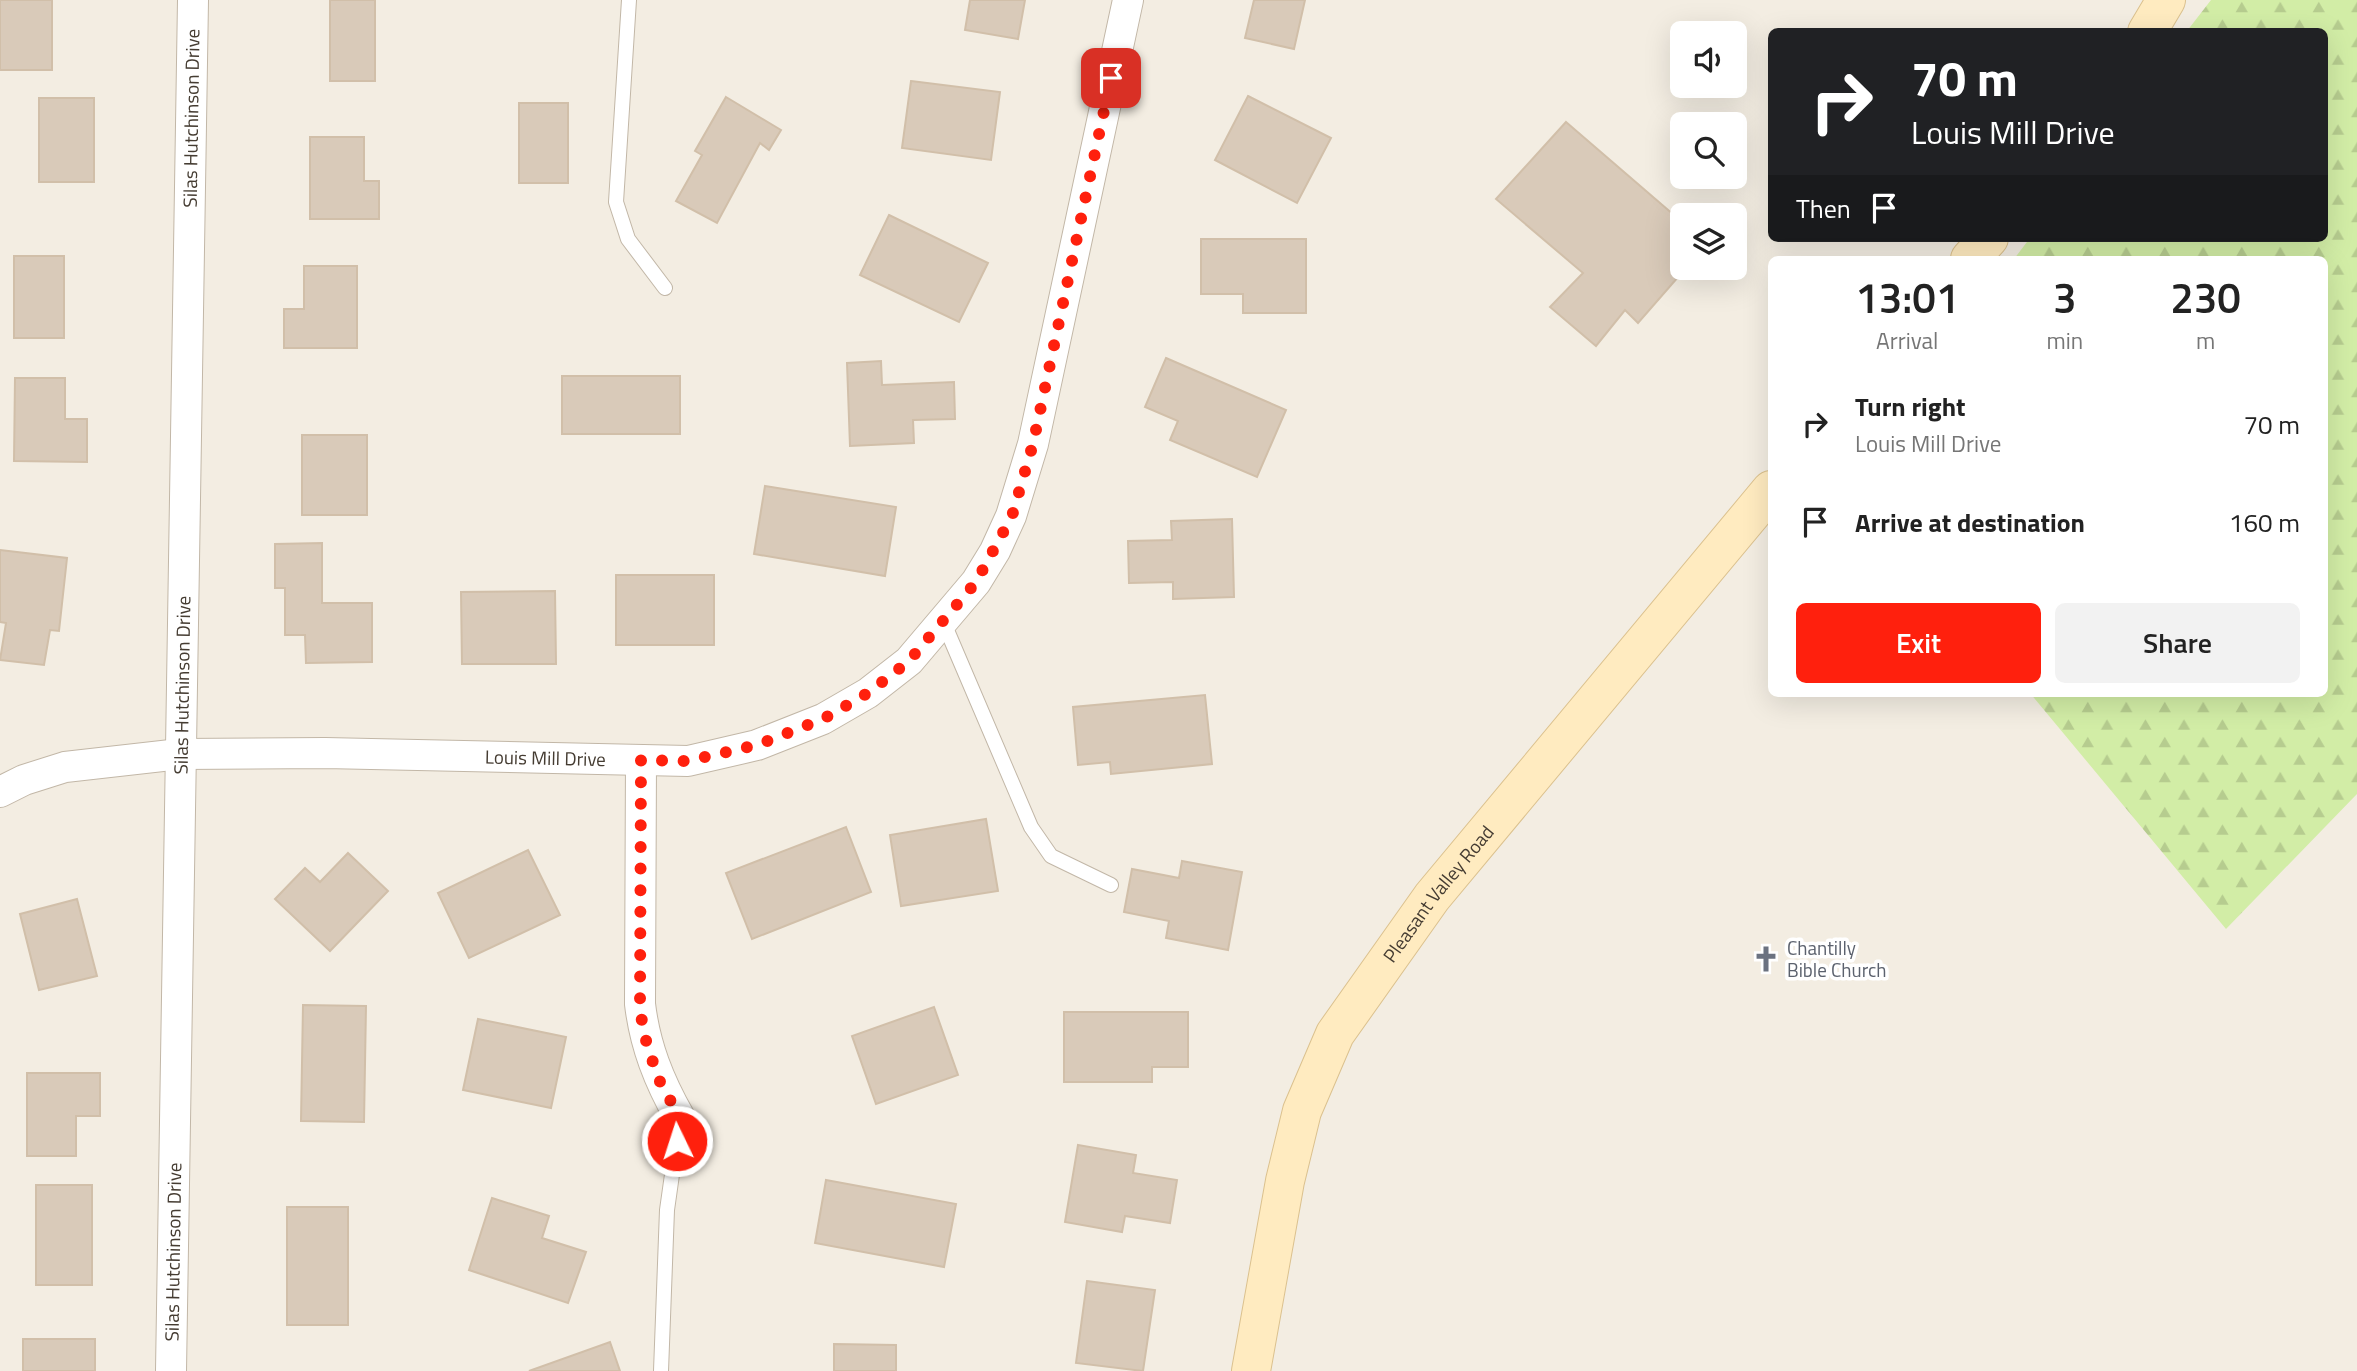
<!DOCTYPE html>
<style>
body{margin:0;font-family:"Titillium Web",sans-serif;background:#f2f2f2;color:#222;height:100vh;display:flex;flex-direction:column;font-size:26px;white-space:nowrap}
*{box-sizing:border-box;margin:0}
p{font-size:23px;color:#767676}
.icon{flex:none;width:38px;height:38px;fill:none;stroke:currentColor;stroke-width:2;stroke-linecap:round;stroke-linejoin:round}
.map{position:relative;flex:1;overflow:hidden}
.drawer{position:absolute;left:1768px;top:256px;width:560px;height:441px;display:flex;flex-direction:column;background:#fff;border-radius:10px;box-shadow:0 7px 28px #0002}
.drawer>*{flex:none}
.hud{position:absolute;left:1768px;top:28px;width:560px;height:214px;border-radius:10px;box-shadow:0 7px 28px #0002;background:#202124;color:#fff;overflow:hidden}
.controls{position:absolute;left:1670px;top:21px;display:grid;gap:14px}
.controls a{display:grid;place-items:center;width:77px;height:77px;border-radius:10px;background:#fff;box-shadow:0 7px 28px #0002;font-size:35px}
.pin{position:absolute;display:grid;place-items:center;width:60px;height:60px;color:#fff;margin:-30px;border-radius:14px;box-shadow:0 4px 10px #0006}
.me{position:absolute;width:77px;margin:-38px;rotate:356deg;stroke-linejoin:round;filter:drop-shadow(0 0 5px #0008)}
.turn{display:flex;align-items:center;gap:24px;height:147px;padding:0 28px;font-size:32px}
.turn .icon{width:91px;height:91px;stroke-width:2.5}
.turn b{display:block;font-size:49px;line-height:60px}
.then{display:flex;align-items:center;height:66px;padding:0 28px;background:#0003;gap:14px;font-size:26px}
.eta{display:flex;justify-content:space-evenly;align-items:center;height:119px;text-align:center}
.eta b{font-size:42px;font-weight:600;line-height:49px}
.cta{display:flex;gap:14px;margin-top:auto;padding:14px 28px}
.cta a{flex:1;height:80px;border-radius:10px;background:#ff200d;color:#fff;font-size:28px;font-weight:600;line-height:80px;text-align:center}
.cta a+a{background:#f2f2f2;color:#222}
ul{padding:0;list-style:none}
li{display:flex;align-items:center;gap:21px;height:98px;padding:0 28px}
li div{flex:1}
li b{display:block;font-size:26px}
li em{font-style:normal}
.map>svg:first-child{display:block}
.forest{fill:url(#forest-firs)}
.building{fill:#d9cab9;stroke:#d1bfa9;stroke-width:2}
.lines{fill:none;stroke-linecap:round;stroke-linejoin:round}
.service-casing{stroke:#c2b7a7;stroke-width:16}
.minor-casing{stroke:#c2b7a7;stroke-width:32}
.secondary-casing{stroke:#dbc18e;stroke-width:40}
.service{stroke:#fff;stroke-width:14}
.minor{stroke:#fff;stroke-width:30}
.secondary{stroke:#ffebc0;stroke-width:38}
.route{stroke:#ff200d;stroke-width:12;stroke-dasharray:0 21.6}
.labels{text-anchor:middle;stroke-width:7;stroke-linejoin:round;paint-order:stroke}
.street-label{font-size:19px;fill:#453c32;stroke:#fff}
.worship-label{font-size:19px;fill:#5b616d;stroke:#fff;text-anchor:start}
</style>
<div class="map">
<svg width="2357" height="1371" viewBox="0 0 2357 1371">
<defs>
<pattern id="forest-firs" width="22" height="20" patternUnits="userSpaceOnUse" patternTransform="scale(1.75)"><rect width="22" height="20" fill="#d2eda6"/><path d="M5 1l3.5 6h-7zM16 11l3.5 6h-7z" fill="#b6cc8f"/></pattern>
</defs>
<rect width="100%" height="100%" fill="#f3ede2"/>
<polygon class="forest" points="2211,0 2357,0 2357,794 2226,929 2030,693 2324,693 2324,259 2014,259 2030,238 2324,238 2324,32 2187,31"/>
<g class="building">
<rect x="0" y="0" width="52" height="70"/>
<rect x="330" y="0" width="45" height="81"/>
<polygon points="970,0 1025,0 1018,39 965,30"/>
<polygon points="1254,0 1305,0 1294,49 1245,38"/>
<polygon points="911,81 1000,92 991,160 902,148"/>
<polygon points="1248,96 1331,138 1297,203 1215,160"/>
<polygon points="726,97 781,130 769,150 760,143 717,223 676,201 702,155 695,151"/>
<rect x="39" y="98" width="55" height="84"/>
<rect x="519" y="103" width="49" height="80"/>
<polygon points="1566,122 1682,222 1682,268 1686,268 1638,323 1625,310 1596,346 1550,307 1583,273 1496,199"/>
<polygon points="310,137 364,137 364,181 379,181 379,219 310,219"/>
<polygon points="889,215 988,263 959,322 860,275"/>
<polygon points="1201,239 1306,239 1306,313 1243,313 1243,294 1201,294"/>
<rect x="14" y="256" width="50" height="82"/>
<polygon points="304,266 357,266 357,348 284,348 284,309 304,309"/>
<polygon points="1166,358 1286,410 1257,477 1170,440 1178,421 1145,407"/>
<polygon points="881,361 882,385 954,382 955,419 913,420 914,443 850,446 847,363"/>
<rect x="562" y="376" width="118" height="58"/>
<polygon points="15,378 65,378 65,419 87,419 87,462 14,461"/>
<rect x="302" y="435" width="65" height="80"/>
<polygon points="765,486 896,507 885,576 754,554"/>
<polygon points="1232,519 1234,597 1173,599 1173,582 1129,583 1128,541 1172,540 1171,521"/>
<polygon points="322,543 322,603 372,603 372,662 306,663 305,635 285,635 285,588 275,588 275,544"/>
<polygon points="0,550 67,558 59,631 50,630 44,665 0,660 6,623 0,622"/>
<rect x="616" y="575" width="98" height="70"/>
<polygon points="555,591 556,664 462,664 461,592"/>
<polygon points="1205,695 1212,764 1111,774 1110,762 1078,765 1073,707"/>
<polygon points="986,819 998,891 901,906 890,835"/>
<polygon points="846,827 871,892 752,939 726,873"/>
<polygon points="528,850 560,915 469,958 438,893"/>
<polygon points="348,853 388,891 330,951 275,899 305,868 320,882"/>
<polygon points="1182,861 1242,872 1228,950 1166,938 1169,921 1124,912 1132,869 1179,878"/>
<polygon points="77,899 97,976 39,990 20,914"/>
<polygon points="303,1005 366,1006 364,1122 301,1121"/>
<polygon points="934,1007 958,1075 876,1104 852,1036"/>
<polygon points="1064,1012 1188,1012 1188,1067 1152,1067 1152,1082 1064,1082"/>
<polygon points="478,1019 566,1037 551,1108 463,1090"/>
<polygon points="27,1073 100,1073 100,1116 76,1116 76,1156 27,1156"/>
<polygon points="1078,1145 1136,1155 1133,1173 1177,1180 1170,1223 1125,1216 1122,1232 1065,1222"/>
<polygon points="826,1180 956,1204 944,1267 815,1243"/>
<rect x="36" y="1185" width="56" height="100"/>
<polygon points="492,1198 549,1216 542,1238 586,1252 568,1303 469,1270"/>
<rect x="287" y="1207" width="61" height="118"/>
<polygon points="1087,1281 1155,1290 1143,1371 1076,1363"/>
<rect x="23" y="1339" width="72" height="32"/>
<polygon points="610,1342 620,1371 529,1371"/>
<polygon points="834,1344 896,1345 896,1371 834,1371"/>
</g>
<g class="lines">
<g class="service-casing">
<g id="service">
<polyline points="629,0 616,202 628,239 665,288"/>
<polyline points="943,621 1031,827 1051,856 1111,885"/>
<polyline points="661,1371 667,1210 680,1118"/>
</g>
</g>
<g class="minor-casing">
<g id="minor">
<path d="M641,760L640,1004C645,1046 659,1081 680,1118"/>
<path id="s1" d="M0,792L24,780L65,767L180,754L325,753L688,761L757,745L823,719L868,693L909,661L976,582L995,551L1011,516L1033,444L1128,0"/>
<path id="s2" d="M171,1371L193,0"/>
</g>
</g>
<g class="secondary-casing">
<g id="secondary">
<polyline points="2147,32 2166,0"/>
<polyline points="1970,259 1989,238"/>
<path id="s3" d="M1251,1371L1285,1181L1302,1111L1335,1034L1432,897L1771,490"/>
</g>
</g>
<use href="#service" class="service"/>
<use href="#minor" class="minor"/>
<use href="#secondary" class="secondary"/>
</g>
<g class="lines">
<polyline class="route" points="677,1141 680,1118 658,1078 643,1031 640,1004 641,760 688,761 757,745 823,719 868,693 909,661 976,582 1012,516 1033,444 1111,78"/>
</g>
<defs>
<g id="church-bare" transform="scale(2.1)"><path d="M-1.2-6h2.4v3.5h3.3v2.4h-3.3V6h-2.4V-.1h-3.3v-2.4h3.3Z" fill="#6b7280" stroke="#fff" stroke-width="2.5" paint-order="stroke"/></g>
</defs>
<g fill-rule="evenodd">
<use href="#church-bare" x="1766" y="959"/>
</g>
<g class="labels">
<g class="street-label">
<text dy="7" stroke="none"><textPath href="#s2" startOffset="1253">Silas Hutchinson Drive</textPath></text>
<text dy="7" stroke="none"><textPath href="#s2" startOffset="686">Silas Hutchinson Drive</textPath></text>
<text dy="7" stroke="none"><textPath href="#s1" startOffset="551">Louis Mill Drive</textPath></text>
<text dy="7" stroke="none"><textPath href="#s3" startOffset="523">Pleasant Valley Road</textPath></text>
<text dy="7" stroke="none"><textPath href="#s2" startOffset="119">Silas Hutchinson Drive</textPath></text>
</g>
<g class="worship-label">
<text x="1787" y="955">Chantilly<tspan x="1787" dy="22">Bible Church</tspan></text>
</g>
</g>
</svg>
<div class="controls">
<a><svg class="icon" aria-label="sound" viewBox="0 0 24 24"><path d="M4 9h4l5-4v14l-5-4H4zM17 9q2 3 0 6"/></svg></a>
<a><svg class="icon" aria-label="search" viewBox="0 0 24 24"><circle cx="10" cy="10" r="6"/><path d="M15 15l6 6"/></svg></a>
<a><svg class="icon" aria-label="layers" viewBox="0 0 24 24"><path d="M12 4l9 5-9 5-9-5zM3 14l9 5 9-5"/></svg></a>
</div>
<div class="pin" style="left:1111px;top:78px;background:#d93025"><svg class="icon" aria-label="arrive" viewBox="0 0 24 24"><path d="M6 21V4h12l-3 4 3 4H6"/></svg></div>
<svg class="me" style="left:677px;top:1141px" viewBox="-20 -20 40 40"><circle r="17" fill="#ff200d" stroke="#fff" stroke-width="3"/><path d="M0-11L8 9 0 5-8 9z" fill="#fff"/></svg>
<div class="hud">
<div class="turn"><svg class="icon" aria-label="right" viewBox="0 0 24 24"><path d="M7 20v-9h11M14 6l5 5-5 5"/></svg><div><b>70 m</b>Louis Mill Drive</div></div>
<div class="then">Then<svg class="icon" aria-label="arrive" viewBox="0 0 24 24"><path d="M6 21V4h12l-3 4 3 4H6"/></svg></div>
</div>
<section class="drawer">
<div class="eta">
<div><b>13:01</b><p>Arrival</p></div>
<div><b>3</b><p>min</p></div>
<div><b>230</b><p>m</p></div>
</div>
<ul>
<li><svg class="icon" aria-label="right" viewBox="0 0 24 24"><path d="M7 20v-9h11M14 6l5 5-5 5"/></svg><div><b>Turn right</b><p>Louis Mill Drive</p></div><em>70 m</em></li>
<li><svg class="icon" aria-label="arrive" viewBox="0 0 24 24"><path d="M6 21V4h12l-3 4 3 4H6"/></svg><div><b>Arrive at destination</b></div><em>160 m</em></li>
</ul>
<div class="cta"><a>Exit</a><a>Share</a></div>
</section>
</div>
